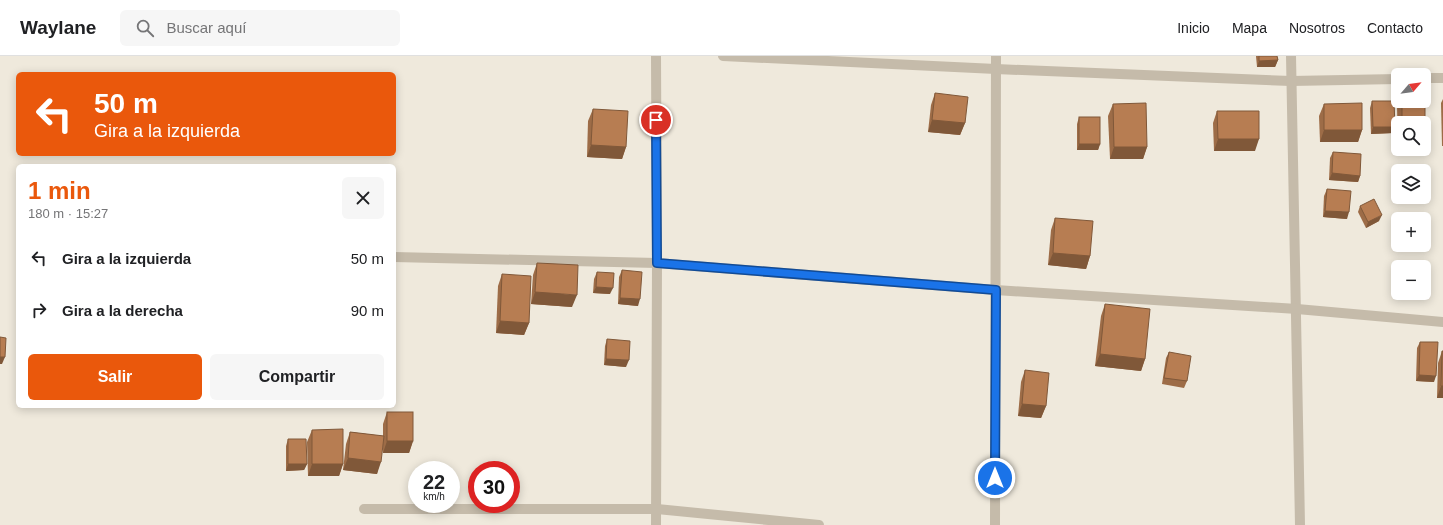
<!DOCTYPE html>
<html lang="es">
<meta charset="utf-8">
<style>
body{margin:0;font-family:Arial,sans-serif;background:#f6f6f6;color:#202124;height:100vh;display:flex;flex-direction:column;font-size:15px;white-space:nowrap}
*{box-sizing:border-box;margin:0}
p{font-size:13px;color:#757577}
.icon{flex:none;width:22px;height:22px;fill:none;stroke:currentColor;stroke-width:2;stroke-linecap:round;stroke-linejoin:round}
.map{position:relative;flex:1;overflow:hidden}
.drawer{position:absolute;left:16px;top:108px;width:380px;height:244px;display:flex;flex-direction:column;background:#fff;border-radius:6px;box-shadow:0 2px 10px #0003}
.drawer>*{flex:none}
.banner{position:absolute;left:16px;top:16px;width:380px;height:84px;border-radius:6px;box-shadow:0 2px 10px #0003;background:#ea580c;color:#fff;overflow:hidden}
.needle{width:26px;rotate:62deg}
.buttons{position:absolute;left:1391px;top:12px;display:grid;gap:8px}
.buttons a{display:grid;place-items:center;width:40px;height:40px;border-radius:6px;background:#fff;box-shadow:0 2px 10px #0003;font-size:20px}
.speed{position:absolute;left:408px;top:405px;display:flex;gap:8px;font-size:20px;font-weight:700;text-align:center}
.speed>*{display:grid;place-content:center;width:52px;height:52px;border-radius:50%;background:#fff;box-shadow:0 2px 10px #0003;line-height:1}
.speed small{font-size:10px;font-weight:400}
.speed .limit{border:6px solid #d22;background:#fff;color:#111}
.pin{position:absolute;display:grid;place-items:center;width:34px;height:34px;color:#fff;margin:-17px;border:2px solid #fff;border-radius:50%;box-shadow:0 1px 4px #0007}
.me{position:absolute;width:44px;margin:-22px;rotate:0deg;stroke-linejoin:round;filter:drop-shadow(0 0 3px #0008)}
.turn{display:flex;align-items:center;gap:14px;height:84px;padding:0 12px;font-size:18px}
.turn .icon{width:52px;height:52px;stroke-width:2.5}
.turn b{display:block;font-size:28px;line-height:34px}
.round{display:grid;place-items:center;flex:none;width:42px;height:42px;border-radius:6px;background:#f6f6f6}
.headline{display:flex;align-items:center;justify-content:space-between;height:68px;padding:0 12px}
h1{font-size:24px;font-weight:700;line-height:30px;color:#ea580c}
.button{display:flex;gap:8px;margin-top:auto;padding:8px 12px}
.button a{flex:1;height:46px;border-radius:6px;background:#ea580c;color:#fff;font-size:16px;font-weight:700;line-height:46px;text-align:center}
.button a+a{background:#f6f6f6;color:#202124}
ul{padding:0;list-style:none}
li{display:flex;align-items:center;gap:12px;height:52px;padding:0 12px}
li div{flex:1}
li b{display:block;font-size:15px}
li em{font-style:normal}
header{display:flex;align-items:center;gap:24px;box-sizing:border-box;height:56px;padding:0 20px;background:#fff;border-bottom:1px solid #e0e0e0}
header strong{font-size:19px}
nav{display:flex;gap:22px;margin-inline-start:auto;font-size:14px}
.search{width:280px;height:36px;background:#f6f6f6;display:flex;align-items:center;gap:10px;box-sizing:border-box;padding:0 14px;border-radius:6px;color:#757577;font-size:15px}
.map>svg:first-child{display:block}
.lines{fill:none;stroke-linecap:round;stroke-linejoin:round}
.street{stroke:#c5bbaa;stroke-width:10}
.wall{fill:#9d6c47}
.shaded-wall{fill:#805839}
.building{fill:#b77d52;stroke:#805839}
.route-casing{stroke:#114b97;stroke-width:10}
.route{stroke:#1a73e8;stroke-width:7}
</style>
<header>
<strong>Waylane</strong>
<div class="search"><svg class="icon" aria-label="search" viewBox="0 0 24 24"><circle cx="10" cy="10" r="6"/><path d="M15 15l6 6"/></svg>Buscar aquí</div>
<nav><a>Inicio</a><a>Mapa</a><a>Nosotros</a><a>Contacto</a></nav>
</header>
<div class="map">
<svg width="1443" height="469" viewBox="0 0 1443 469">
<rect width="100%" height="100%" fill="#efe9dc"/>
<g class="lines">
<g class="street">
<polyline points="656,0 657,207 656,469"/>
<polyline points="723,0 996,13 1291,25 1398,23"/>
<polyline points="1291,0 1300,469"/>
<polyline points="1424,22 1443,22"/>
<polyline points="394,201 657,207 996,234 1297,253 1443,266"/>
<polyline points="364,453 657,453 819,469"/>
<polyline points="995,469 996,0"/>
</g>
</g>
<g class="wall">
<polygon points="1256,0 1277,0 1278,4 1275,11 1257,11"/>
<polygon points="935,37 965,67 960,79 928,76 931,49"/>
<polygon points="1443,43 1443,90 1442,90 1441,47"/>
<polygon points="1372,45 1395,71 1393,77 1371,78 1370,52"/>
<polygon points="1399,45 1424,45 1424,67 1398,67 1398,93 1423,93 1421,98 1398,98 1397,49"/>
<polygon points="1113,48 1147,91 1143,103 1110,103 1108,60"/>
<polygon points="1324,48 1362,74 1358,86 1320,86 1319,60"/>
<polygon points="593,53 626,91 622,103 587,101 588,65"/>
<polygon points="1217,55 1255,95 1214,95 1213,67"/>
<polygon points="1079,61 1100,88 1098,94 1077,94 1077,68"/>
<polygon points="1333,96 1360,120 1358,126 1329,124 1330,102"/>
<polygon points="1327,133 1347,163 1323,161 1324,140"/>
<polygon points="1360,150 1379,165 1366,172 1358,156"/>
<polygon points="1055,162 1090,200 1086,213 1048,209 1051,174"/>
<polygon points="537,207 572,251 531,248 533,219"/>
<polygon points="622,214 638,250 618,248 619,221"/>
<polygon points="597,216 610,238 593,237 594,223"/>
<polygon points="502,218 529,267 524,279 496,277 498,230"/>
<polygon points="1105,248 1145,303 1141,315 1095,310 1101,260"/>
<polygon points="607,283 626,311 604,309 605,290"/>
<polygon points="1420,286 1434,326 1416,325 1417,292"/>
<polygon points="1442,295 1443,342 1437,342 1438,307"/>
<polygon points="1169,296 1187,325 1184,332 1162,328 1166,302"/>
<polygon points="1025,314 1046,350 1041,362 1018,360 1021,326"/>
<polygon points="387,356 413,385 409,397 383,397 383,389 377,418 343,414 346,388 350,376 383,380 383,368"/>
<polygon points="312,374 343,408 339,420 308,420 307,386"/>
<polygon points="288,383 307,408 304,414 286,415 286,390"/>
</g>
<g class="shaded-wall">
<polygon points="1278,4 1275,11 1257,11 1259,5"/>
<polygon points="932,64 965,67 960,79 928,76"/>
<polygon points="1373,71 1395,71 1393,77 1371,78"/>
<polygon points="1324,74 1362,74 1358,86 1320,86"/>
<polygon points="1218,83 1259,83 1255,95 1214,95"/>
<polygon points="1079,88 1100,88 1098,94 1077,94"/>
<polygon points="591,89 626,91 622,103 587,101"/>
<polygon points="1114,91 1147,91 1143,103 1110,103"/>
<polygon points="1400,93 1423,93 1421,98 1398,98"/>
<polygon points="1332,117 1360,120 1358,126 1329,124"/>
<polygon points="1325,155 1349,156 1347,163 1323,161"/>
<polygon points="1382,159 1379,165 1366,172 1368,166"/>
<polygon points="1053,197 1090,200 1086,213 1048,209"/>
<polygon points="596,231 613,232 610,238 593,237"/>
<polygon points="535,236 577,239 572,251 531,248"/>
<polygon points="620,242 640,243 638,250 618,248"/>
<polygon points="500,265 529,267 524,279 496,277"/>
<polygon points="1100,298 1145,303 1141,315 1095,310"/>
<polygon points="0,301 5,301 2,308 0,308"/>
<polygon points="606,303 629,304 626,311 604,309"/>
<polygon points="1419,319 1436,320 1434,326 1416,325"/>
<polygon points="1441,330 1443,330 1443,342 1437,342"/>
<polygon points="1022,348 1046,350 1041,362 1018,360"/>
<polygon points="387,385 413,385 409,397 383,397"/>
<polygon points="348,402 381,406 377,418 343,414"/>
<polygon points="288,408 307,408 304,414 286,415"/>
<polygon points="312,408 343,408 339,420 308,420"/>
</g>
<g class="building">
<polygon points="1259,0 1277,0 1278,4 1259,5"/>
<polygon points="935,37 968,41 965,67 932,64"/>
<polygon points="1424,37 1425,37 1425,86 1424,86 1424,67 1402,67 1402,45 1424,45"/>
<polygon points="1372,45 1394,45 1395,71 1373,71"/>
<polygon points="1146,47 1147,91 1114,91 1113,48"/>
<polygon points="1362,47 1362,74 1324,74 1324,48"/>
<polygon points="593,53 628,55 626,91 591,89"/>
<polygon points="1217,55 1259,55 1259,83 1218,83"/>
<rect x="1079" y="61" width="21" height="27"/>
<polygon points="1333,96 1361,98 1360,120 1332,117"/>
<polygon points="1327,133 1351,135 1349,156 1325,155"/>
<polygon points="1374,143 1382,159 1368,166 1360,150"/>
<polygon points="1055,162 1093,165 1090,200 1053,197"/>
<polygon points="537,207 578,209 577,239 535,236"/>
<polygon points="622,214 642,216 640,243 620,242"/>
<polygon points="597,216 614,217 613,232 596,231"/>
<polygon points="502,218 531,220 529,267 500,265"/>
<polygon points="1105,248 1150,253 1145,303 1100,298"/>
<polygon points="0,281 6,282 5,301 0,301"/>
<polygon points="607,283 630,285 629,304 606,303"/>
<polygon points="1420,286 1438,286 1436,320 1419,319"/>
<polygon points="1442,295 1443,295 1443,330 1441,330"/>
<polygon points="1169,296 1191,300 1187,325 1164,322"/>
<polygon points="1025,314 1049,317 1046,350 1022,348"/>
<rect x="387" y="356" width="26" height="29"/>
<polygon points="343,373 343,408 312,408 312,374"/>
<polygon points="350,376 384,380 381,406 348,402"/>
<polygon points="288,383 306,383 307,408 288,408"/>
</g>
<g class="lines">
<g class="route-casing">
<polyline id="route" points="656,64 657,207 996,234 995,422"/>
</g>
<use href="#route" class="route"/>
</g>
</svg>
<div class="buttons">
<a><svg class="needle" viewBox="-14 -14 28 28"><path d="M0-13l5 13h-10z" fill="#e53935"/><path d="M0 13l5-13h-10z" fill="#757577"/></svg></a>
<a><svg class="icon" aria-label="search" viewBox="0 0 24 24"><circle cx="10" cy="10" r="6"/><path d="M15 15l6 6"/></svg></a>
<a><svg class="icon" aria-label="layers" viewBox="0 0 24 24"><path d="M12 4l9 5-9 5-9-5zM3 14l9 5 9-5"/></svg></a>
<a>+</a>
<a>−</a>
</div>
<div class="speed"><div>22<small>km/h</small></div><div class="limit">30</div></div>
<div class="pin" style="left:656px;top:64px;background:#d93025"><svg class="icon" aria-label="arrive" viewBox="0 0 24 24"><path d="M6 21V4h12l-3 4 3 4H6"/></svg></div>
<svg class="me" style="left:995px;top:422px" viewBox="-20 -20 40 40"><circle r="17" fill="#1a73e8" stroke="#fff" stroke-width="3"/><path d="M0-11L8 9 0 5-8 9z" fill="#fff"/></svg>
<div class="banner">
<div class="turn"><svg class="icon" aria-label="left" viewBox="0 0 24 24"><path d="M17 20v-9H6M10 6l-5 5 5 5"/></svg><div><b>50 m</b>Gira a la izquierda</div></div>
</div>
<section class="drawer">
<div class="headline"><div><h1>1 min</h1><p>180 m · 15:27</p></div><a class="round"><svg class="icon" aria-label="close" viewBox="0 0 24 24"><path d="M6 6l12 12M18 6L6 18"/></svg></a></div>
<ul>
<li><svg class="icon" aria-label="left" viewBox="0 0 24 24"><path d="M17 20v-9H6M10 6l-5 5 5 5"/></svg><div><b>Gira a la izquierda</b></div><em>50 m</em></li>
<li><svg class="icon" aria-label="right" viewBox="0 0 24 24"><path d="M7 20v-9h11M14 6l5 5-5 5"/></svg><div><b>Gira a la derecha</b></div><em>90 m</em></li>
</ul>
<div class="button"><a>Salir</a><a>Compartir</a></div>
</section>
</div>
